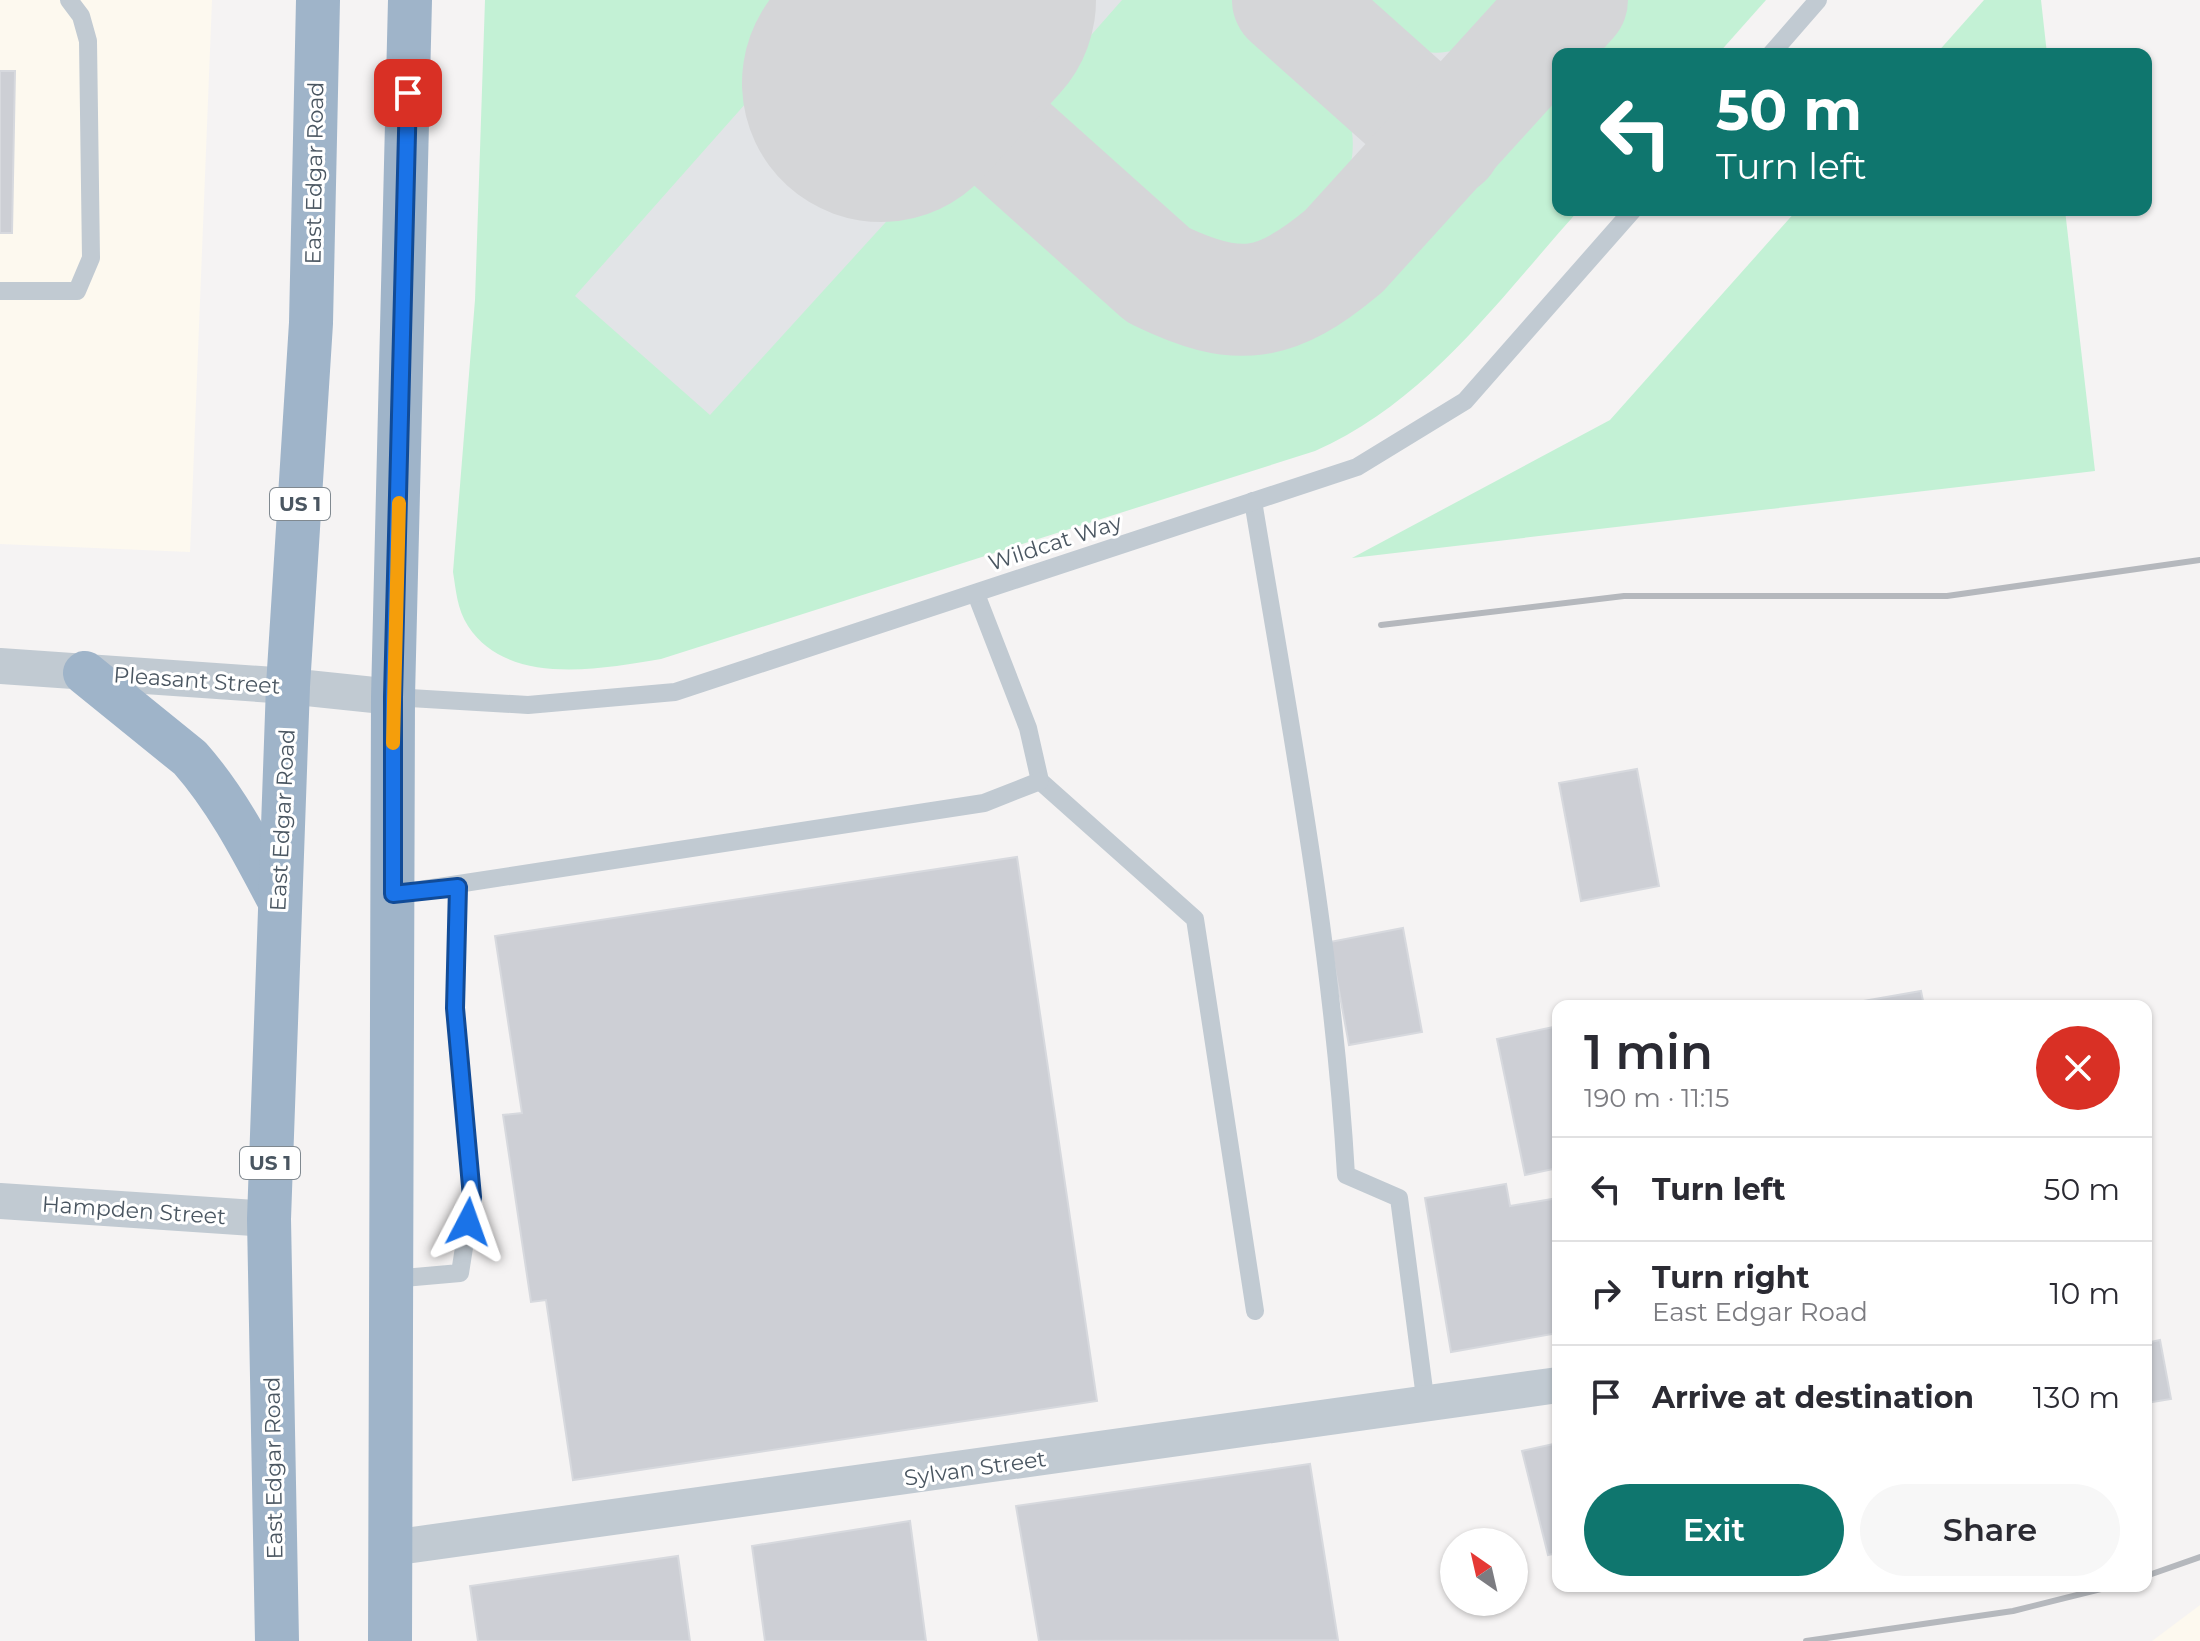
<!DOCTYPE html>
<meta charset="utf-8">
<style>
body{margin:0;font-family:Montserrat,sans-serif;background:#f7f7f7;color:#2b2b33;height:100vh;display:flex;flex-direction:column;font-size:30px;white-space:nowrap}
*{box-sizing:border-box;margin:0}
p{font-size:26px;color:#7c7c81}
.icon{flex:none;width:44px;height:44px;fill:none;stroke:currentColor;stroke-width:2;stroke-linecap:round;stroke-linejoin:round}
.map{position:relative;flex:1;overflow:hidden}
.panel{position:absolute;left:1552px;top:1000px;width:600px;height:592px;display:flex;flex-direction:column;background:#fff;border-radius:16px;box-shadow:0 2px 6px #0004}
.panel>*{flex:none}
.hud{position:absolute;left:1552px;top:48px;width:600px;height:168px;border-radius:16px;box-shadow:0 2px 6px #0004;background:#0f766e;color:#fff;overflow:hidden}
.needle{width:52px;rotate:326deg}
.fabs{position:absolute;left:1440px;top:1528px;display:grid;gap:16px}
.fabs a{display:grid;place-items:center;width:88px;height:88px;border-radius:50%;background:#fff;box-shadow:0 2px 6px #0004;font-size:40px}
.pin{position:absolute;display:grid;place-items:center;width:68px;height:68px;color:#fff;margin:-34px;border-radius:16px;box-shadow:0 4px 12px #0006}
.me{position:absolute;width:88px;margin:-44px;rotate:4deg;stroke-linejoin:round;filter:drop-shadow(0 0 6px #0008)}
.turn{display:flex;align-items:center;gap:28px;height:168px;padding:0 32px;font-size:36px}
.turn .icon{width:104px;height:104px;stroke-width:2.5}
.turn b{display:block;font-size:56px;line-height:68px}
.round{display:grid;place-items:center;flex:none;width:84px;height:84px;border-radius:42px;background:#f7f7f7}
.overview{display:flex;align-items:center;justify-content:space-between;height:136px;padding:0 32px}
h1{font-size:48px;font-weight:600;line-height:60px}
.primary-button{display:flex;gap:16px;margin-top:auto;padding:16px 32px}
.primary-button a{flex:1;height:92px;border-radius:48px;background:#0f766e;color:#fff;font-size:32px;font-weight:600;line-height:92px;text-align:center}
.primary-button a+a{background:#f7f7f7;color:#2b2b33}
ul{padding:0;list-style:none}
li{display:flex;align-items:center;gap:24px;height:104px;padding:0 32px;border-top:2px solid #e1e1e2}
li div{flex:1}
li b{display:block;font-size:30px}
li em{font-style:normal}
.map>svg:first-child{display:block}
.commercial{fill:#fdf9ef}
.airport{fill:#e2e4e7}
.green{fill:#c3f1d5}
.lines{fill:none;stroke-linecap:round;stroke-linejoin:round}
.taxiway{stroke:#d5d6d8;stroke-width:112}
.runway{stroke:#d5d6d8;stroke-width:278}
.building{fill:#cdcfd5;stroke:#d7d9de;stroke-width:2}
.service{stroke:#c1cad2;stroke-width:18}
.minor{stroke:#c1cad2;stroke-width:36}
.trunk{stroke:#9fb4c9;stroke-width:44}
.rail{stroke:#b5b8bd;stroke-width:6}
.route-casing{stroke:#114b97;stroke-width:20}
.route{stroke:#1a73e8;stroke-width:14}
.slow{stroke:#f59e0b;stroke-width:14}
.labels{text-anchor:middle;stroke-width:6;stroke-linejoin:round;paint-order:stroke}
.shield{fill:#fff;stroke:#808990;stroke-width:2}
.shield-label{font-size:20px;font-weight:bold;fill:#4a5661}
.street-label{font-size:22px;fill:#4a5661;stroke:#fff}
</style>
<div class="map">
<svg width="2200" height="1641" viewBox="0 0 2200 1641">
<rect width="100%" height="100%" fill="#f5f3f3"/>
<g class="commercial">
<polygon points="0,0 212,0 190,552 0,544"/>
<polygon points="2200,1605 2200,1641 2152,1641"/>
</g>
<polygon class="airport" points="502,0 1738,0 1690,54 1558,54 1558,202 789,594 491,311"/>
<g class="green">
<path d="M485,0H792L813,24L809,32L575,296L710,415L905,201C932,176 959,166 995,179C1110,281 1214,414 1366,279L1558,64V210H1579C1499,299 1427,402 1315,451L661,659C600,669 508,687 468,626C457,609 456,590 453,572L475,300Z"/>
<path d="M1122,0H1236C1265,26 1319,64 1339,95C1382,164 1318,263 1240,265C1212,266 1190,254 1167,239L1036,115L1034,100Z"/>
<path d="M1337,0H1525C1456,77 1409,63 1337,0Z"/>
<polygon points="1615,0 1766,0 1718,54 1567,54"/>
<polygon points="1984,0 2041,0 2047,54 1936,54"/>
<polygon points="1797,210 2065,210 2095,471 1352,558 1610,420"/>
</g>
<g class="lines">
<g class="taxiway">
<polyline points="1288,0 1446,141"/>
<path d="M909,52L1158,275C1238,314 1276,308 1344,251L1572,0"/>
</g>
<polyline class="runway" points="881,83 957,0"/>
</g>
<g class="building">
<polygon points="0,71 15,71 12,233 0,233"/>
<polygon points="1637,769 1659,886 1581,901 1559,783"/>
<polygon points="1017,857 1097,1401 573,1480 546,1300 531,1302 503,1115 522,1113 495,936"/>
<polygon points="1403,928 1422,1032 1349,1045 1330,942"/>
<polygon points="1921,991 1924,1006 1835,1006"/>
<polygon points="1558,1026 1558,1168 1525,1175 1497,1039"/>
<polygon points="1506,1184 1510,1206 1558,1198 1558,1333 1451,1352 1425,1198"/>
<polygon points="2160,1340 2171,1399 2146,1403 2146,1343"/>
<polygon points="1558,1443 1558,1553 1548,1555 1522,1451"/>
<polygon points="1310,1464 1338,1640 1039,1641 1016,1506"/>
<polygon points="910,1521 926,1641 765,1641 752,1546"/>
<polygon points="678,1556 690,1641 478,1641 470,1586"/>
</g>
<g class="lines">
<g class="service">
<polyline points="1771,54 1818,0"/>
<polyline points="0,291 77,291 91,258 88,41 81,16 69,0"/>
<path d="M1253,501C1290,725 1333,948 1346,1175L1399,1198L1426,1405"/>
<polyline points="976,594 1028,728 1040,781 1195,919 1255,1311"/>
<polyline points="393,697 528,705 675,692 1357,467 1465,401 1633,210"/>
<polyline points="393,894 984,803 1040,781"/>
<polyline points="392,1279 460,1273 472,1197 455,1008 458,887"/>
</g>
<g class="minor">
<polyline points="0,666 288,686 393,697"/>
<polyline points="0,1201 269,1219"/>
<polyline points="391,1548 1558,1385"/>
</g>
<g class="trunk">
<path d="M85,673L190,758C227,800 252,849 278,898"/>
<polyline points="277,1641 269,1219 288,686 311,323 318,0"/>
<polyline points="390,1641 393,697 410,0"/>
</g>
<g class="rail">
<polyline points="1381,625 1624,596 1947,596 2200,560"/>
<polyline points="2146,1576 2200,1557"/>
<polyline points="1806,1641 2013,1611 2113,1586"/>
</g>
</g>
<g class="lines">
<g class="route-casing">
<polyline id="route" points="408,93 393,697 393,894 458,887 455,1008 472,1197 468,1222"/>
</g>
<use href="#route" class="route"/>
<polyline class="slow" points="393,743 399,503"/>
</g>
<g class="labels">
<g class="shield">
<rect x="270" y="488" width="60" height="32" rx="6"/>
<rect x="240" y="1147" width="60" height="32" rx="6"/>
</g>
<g class="shield-label">
<text x="300" y="511">US 1</text>
<text x="270" y="1170">US 1</text>
</g>
<g class="street-label">
<text transform="translate(314 173) rotate(-89)" y="8">East Edgar Road</text>
<text transform="translate(1055 542) rotate(-18)" y="8">Wildcat Way</text>
<text transform="translate(197 680) rotate(4)" y="8">Pleasant Street</text>
<text transform="translate(282 820) rotate(-87)" y="8">East Edgar Road</text>
<text transform="translate(134 1210) rotate(4)" y="8">Hampden Street</text>
<text transform="translate(273 1468) rotate(-91)" y="8">East Edgar Road</text>
<text transform="translate(975 1468) rotate(-8)" y="8">Sylvan Street</text>
</g>
</g>
</svg>
<div class="fabs">
<a><svg class="needle" viewBox="-14 -14 28 28"><path d="M0-13l5 13h-10z" fill="#e53935"/><path d="M0 13l5-13h-10z" fill="#7c7c81"/></svg></a>
</div>
<div class="pin" style="left:408px;top:93px;background:#d93025"><svg class="icon" aria-label="arrive" viewBox="0 0 24 24"><path d="M6 21V4h12l-3 4 3 4H6"/></svg></div>
<svg class="me" style="left:468px;top:1222px" viewBox="-20 -20 40 40"><path d="M0-17L14 15 0 8-14 15z" fill="#1a73e8" stroke="#fff" stroke-width="4"/></svg>
<div class="hud">
<div class="turn"><svg class="icon" aria-label="left" viewBox="0 0 24 24"><path d="M17 20v-9H6M10 6l-5 5 5 5"/></svg><div><b>50 m</b>Turn left</div></div>
</div>
<section class="panel">
<div class="overview"><div><h1>1 min</h1><p>190 m · 11:15</p></div><a class="round" style="background:#d93025;color:#fff"><svg class="icon" aria-label="close" viewBox="0 0 24 24"><path d="M6 6l12 12M18 6L6 18"/></svg></a></div>
<ul>
<li><svg class="icon" aria-label="left" viewBox="0 0 24 24"><path d="M17 20v-9H6M10 6l-5 5 5 5"/></svg><div><b>Turn left</b></div><em>50 m</em></li>
<li><svg class="icon" aria-label="right" viewBox="0 0 24 24"><path d="M7 20v-9h11M14 6l5 5-5 5"/></svg><div><b>Turn right</b><p>East Edgar Road</p></div><em>10 m</em></li>
<li><svg class="icon" aria-label="arrive" viewBox="0 0 24 24"><path d="M6 21V4h12l-3 4 3 4H6"/></svg><div><b>Arrive at destination</b></div><em>130 m</em></li>
</ul>
<div class="primary-button"><a>Exit</a><a>Share</a></div>
</section>
</div>
